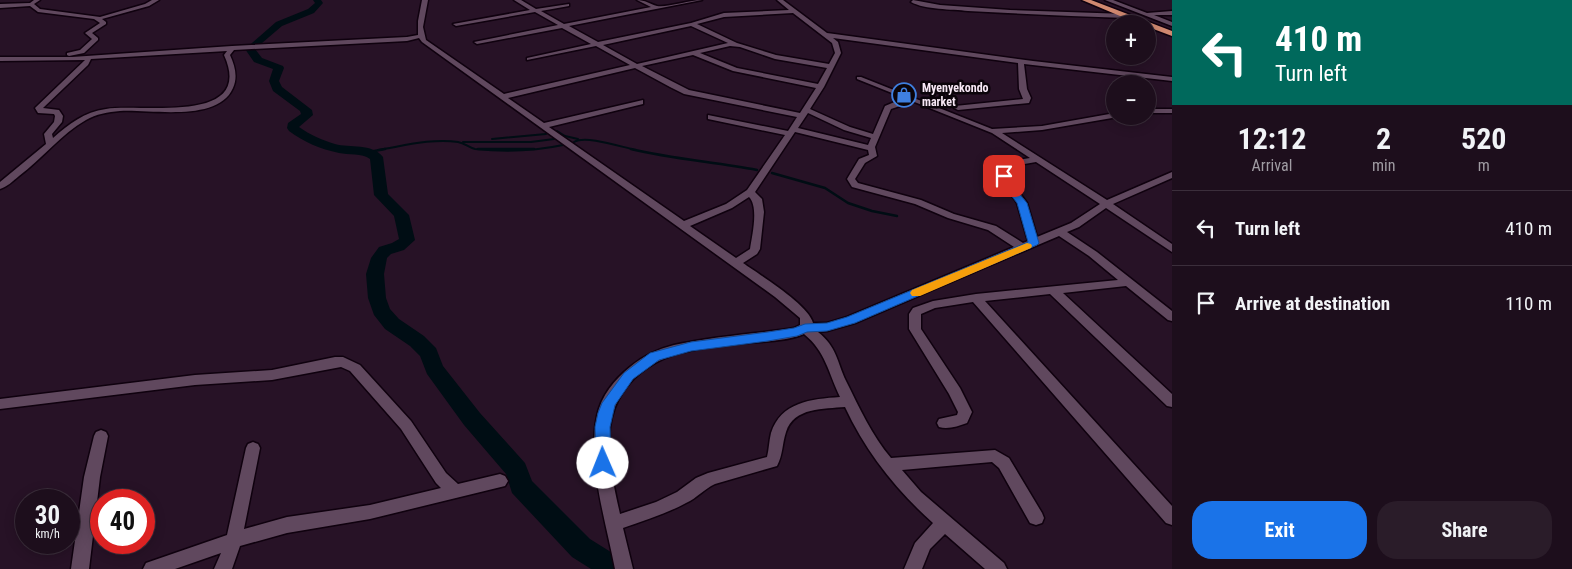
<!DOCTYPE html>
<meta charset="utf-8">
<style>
body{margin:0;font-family:"Roboto Condensed",sans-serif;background:#2a1c29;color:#f1f3f6;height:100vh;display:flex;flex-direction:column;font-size:19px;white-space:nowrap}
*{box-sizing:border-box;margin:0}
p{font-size:16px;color:#a09ca3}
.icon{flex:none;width:28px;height:28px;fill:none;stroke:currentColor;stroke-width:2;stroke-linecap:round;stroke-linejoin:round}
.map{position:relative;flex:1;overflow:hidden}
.sheet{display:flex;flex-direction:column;background:#1d0e1c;width:400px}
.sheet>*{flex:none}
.banner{background:#00695c;color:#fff;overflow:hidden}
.fabs{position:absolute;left:1106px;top:15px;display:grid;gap:10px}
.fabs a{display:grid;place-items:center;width:50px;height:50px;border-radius:50%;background:#1d0e1c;box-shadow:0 2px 12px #0003,0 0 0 1px #3b2e3b;font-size:25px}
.speed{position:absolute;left:15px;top:489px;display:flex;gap:10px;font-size:25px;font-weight:700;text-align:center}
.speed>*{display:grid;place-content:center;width:65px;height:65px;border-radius:50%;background:#1d0e1c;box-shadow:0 2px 12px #0003,0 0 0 1px #3b2e3b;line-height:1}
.speed small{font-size:12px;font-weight:400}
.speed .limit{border:8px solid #d22;background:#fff;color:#111}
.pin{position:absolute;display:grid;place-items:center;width:42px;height:42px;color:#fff;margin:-21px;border-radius:10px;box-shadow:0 2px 8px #0006}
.me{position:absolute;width:55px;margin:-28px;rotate:359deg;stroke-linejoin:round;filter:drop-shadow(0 0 4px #0008)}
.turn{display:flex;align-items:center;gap:18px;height:105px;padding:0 20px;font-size:22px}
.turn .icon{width:65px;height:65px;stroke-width:2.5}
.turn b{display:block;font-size:35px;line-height:42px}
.eta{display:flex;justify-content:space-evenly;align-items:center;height:85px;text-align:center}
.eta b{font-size:30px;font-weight:700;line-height:35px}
.primary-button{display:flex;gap:10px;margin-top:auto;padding:10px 20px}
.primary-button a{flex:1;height:58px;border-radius:20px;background:#1a73e8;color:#fff;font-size:20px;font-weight:700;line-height:58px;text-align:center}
.primary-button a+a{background:#2a1c29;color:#f1f3f6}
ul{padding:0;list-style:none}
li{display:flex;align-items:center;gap:15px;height:75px;padding:0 20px;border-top:1px solid #3b2e3b}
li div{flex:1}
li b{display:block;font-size:19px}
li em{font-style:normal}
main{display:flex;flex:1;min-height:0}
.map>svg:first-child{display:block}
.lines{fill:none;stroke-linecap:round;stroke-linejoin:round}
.stream-far1{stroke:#000d14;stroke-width:2}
.stream{stroke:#000d14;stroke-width:2.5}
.river{fill:#000d14;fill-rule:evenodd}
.minor-casing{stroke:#0f010e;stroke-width:3}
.highway-casing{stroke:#0f010e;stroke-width:3}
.minor{fill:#60485e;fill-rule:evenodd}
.highway{fill:#d08870;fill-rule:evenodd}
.route{fill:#1a73e8;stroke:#114b97}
.slow{fill:#f59e0b}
.labels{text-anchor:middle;stroke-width:5;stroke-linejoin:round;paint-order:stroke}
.far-poi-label{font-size:12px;font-weight:bold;fill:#f7e8f5;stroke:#0b040a;text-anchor:start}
</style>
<main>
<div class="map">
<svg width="1172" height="569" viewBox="0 0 1172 569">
<rect width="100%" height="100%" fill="#271226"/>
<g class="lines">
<g class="stream-far1">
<polyline points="557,131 565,136 578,139"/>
<polyline points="492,139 546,134"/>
<polyline points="463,142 531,142 554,139"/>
<path d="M574,142C586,135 621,147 636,150"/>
<path d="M378,150C403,146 432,138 458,142C465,143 469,148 475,149C504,152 535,151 563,145"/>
</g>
<g class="stream">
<polyline points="478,149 534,149"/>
<path d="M631,149C672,159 715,162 757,170"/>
<polyline points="369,152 385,149"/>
<polyline points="772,173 825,188 848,203 872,211 897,216"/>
</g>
<path class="river" d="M313,0H321L323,3L314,13L282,26L255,49L262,58L283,66L284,68L279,81L282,87L312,110L313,115L299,127C310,135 322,140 335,144C350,148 372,143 383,157L388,194L409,215L415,240L404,250L391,254L387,258L384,274L386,298L390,309L399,319L424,336L436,348L443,366L480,413L525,463L532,481L590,539L614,554L618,563L616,569H591L572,557L512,493L506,474L464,425L427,374L420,356L410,346L385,329L374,315L368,298L366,274L371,258L379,247L392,243L399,239L394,216L374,195L370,159C362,153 348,155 339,153C320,149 304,142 289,131L287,128L288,123L301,114L300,111L273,91L269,81L273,69L254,62L245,49L276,22L308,9L315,3Z"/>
<g class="minor-casing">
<g id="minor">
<polygon points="34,0 40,0 34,4 40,9 100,17 145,4 152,0 159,0 149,6 102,19 106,22 106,24 92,33 98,38 98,40 84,53 69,56 67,55 67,53 80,50 92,39 85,33 100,23 94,19 38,12 30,6 0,8 0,4 30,3"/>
<path d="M422,0H428L423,27L426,40L504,94L630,65L596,46L527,60V58L591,44L562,28L477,44L474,42L558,25L535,12L456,26L453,24L530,10L514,0H521L536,9L569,4V6L541,11L564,24L651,7L637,0C645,0 650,4 657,6C666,8 689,0 702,0L569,26L598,42L691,23L724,13L789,10L777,0H783L827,33L1033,61L1172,77V81L1024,64L1027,89L1031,98L1029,103L958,110L954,108L955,106L1023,99L1019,89L1018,63L833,38L838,42L841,53L824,87L810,109L850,127L873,134L885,106L897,101H903V105L891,109L875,147L877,156L865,163L855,179L858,183L921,200L954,214L996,226L1023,243L1028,241L1017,203L999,177L1004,172L1006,162L1030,158L992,133L857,79V77H861L992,129L1042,126L1115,113V116L1118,117L1042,130L1002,133L1107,200L1172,172V178L1113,204L1172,244V252L1106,208L1079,227L1067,232L1097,252L1172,311V321L1168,320L1126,286L1063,293L1172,394V407L1167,406L1050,294L985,301L1172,506V525L1166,523L973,302L935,308L921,314V329L960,388L972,412L967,423C958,426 948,430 939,427L937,423L939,419L957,415L958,412L949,394L909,329V314L913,308L933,301L976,294L1118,280L1089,256L1059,236L855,323L827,331L818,332C837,347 837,362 846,381C859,407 872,436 891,458L995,450L1009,458L1042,513L1044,518L1042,523L1036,525L1030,523L999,468L992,462L902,470L921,492L1004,563L1007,569H985L945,534L930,549L922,569H904L915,543L933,523C896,490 866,452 845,407C824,409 794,407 786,432C782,444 783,455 777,466L715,484C704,489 697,498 686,503C666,514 645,520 623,528L633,569H615C606,522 587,463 597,416C601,396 615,379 630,367C643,356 658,349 674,345C714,336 754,334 794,328L800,325V318L775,297L422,42L419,38L407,41L234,50L230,55C235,66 238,77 233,88C218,123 150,109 120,111C108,112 96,114 86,120C61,134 42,159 19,176C13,181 7,187 0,189V182L46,144L44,134L54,122L55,116L54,114L38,113L35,108L85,60L0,61V57H72L232,46L407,37L418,35V21ZM793,13L832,43L835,53L829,64L776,55L737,43L697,24L724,17ZM691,26L728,43L637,64L603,45ZM730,46L740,47L775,59L827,68L818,84L737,68L700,53ZM227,51L224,55C256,126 140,103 106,109C84,112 69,124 53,138L52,134L62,122L63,116L59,110L43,108L88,65L91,59ZM693,55L733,71L816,88L800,113L689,90L642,66ZM635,68L670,87L684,94L797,117L788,131L708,115V119L785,135L747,190L726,204L684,221L549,127L643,104V100L544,123L508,98ZM808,113L844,130L871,138L868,145L798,128ZM795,132L868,150L869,155L859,159L847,179L852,187L915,204L948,218L988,230L1014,247L847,317L827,323H813C809,305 760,275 743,263L757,254L760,249L764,212L762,199L755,192ZM1036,162L1100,204L1071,223L1037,237L1027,203L1008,177L1012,173L1013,166ZM749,197C759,207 752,236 750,249L736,258L690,226L732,208ZM804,334C826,352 828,372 840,397C811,399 781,402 771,433C769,441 769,449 767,457L708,473L696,478L677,492L656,502L620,514C609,464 595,410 640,373C650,365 661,359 673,355C692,349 713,347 733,344C754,342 785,342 804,334Z"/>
<path d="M913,0L940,5L1010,10L1126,14L1129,16L1126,18C1073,16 1021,14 968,11C952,9 925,10 911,2Z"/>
<polygon points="1105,0 1113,0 1147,13 1172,11 1172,15 1154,15 1172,22 1172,26"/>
<rect x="1148" y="109" width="24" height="4"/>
<polygon points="335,357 343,357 360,365 411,421 446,473 458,484 500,474 505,476 508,481 505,486 370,519 287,533 240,546 232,569 214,569 221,553 175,569 143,569 146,563 227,535 246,448 248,444 253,442 258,444 260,448 244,529 287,517 370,505 441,488 436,483 401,429 350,371 341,367 272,380 195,385 0,409 0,399 195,375 272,370"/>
<polygon points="101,430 106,432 108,436 100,477 89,569 71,569 84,477 94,436 96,432"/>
</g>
</g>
<g class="highway-casing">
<polygon id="highway" points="1082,0 1091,0 1172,31 1172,36 1148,27 1148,24 1139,24"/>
</g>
<use href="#minor" class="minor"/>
<use href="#highway" class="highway"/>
</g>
<polygon class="route" points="1000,174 1007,174 1007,179 1027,203 1039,243 1037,245 855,323 827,331 807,332 797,336 768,341 691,351 659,360 633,379 615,405 610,427 611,463 609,468 603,470 598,468 596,463 595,427 598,413 602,403 624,373 650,353 691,342 768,332 794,328 805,324 827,323 847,317 1028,242 1017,203 998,179"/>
<polygon class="slow" points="1027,243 1031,244 1032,246 1031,248 920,296 912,296 910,293 912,290"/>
<defs>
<g id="shop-ring" transform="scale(1.25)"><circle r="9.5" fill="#0b040a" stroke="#3f7fe0" stroke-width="1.5"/><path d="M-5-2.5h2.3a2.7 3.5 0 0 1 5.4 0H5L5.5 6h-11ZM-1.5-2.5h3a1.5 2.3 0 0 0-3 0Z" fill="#3f7fe0"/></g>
</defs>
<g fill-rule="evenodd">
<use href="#shop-ring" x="904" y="95"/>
</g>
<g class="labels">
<g class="far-poi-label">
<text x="922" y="92">Myenyekondo<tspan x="922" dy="14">market</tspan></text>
</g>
</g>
</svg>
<div class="fabs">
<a>+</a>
<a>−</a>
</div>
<div class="speed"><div>30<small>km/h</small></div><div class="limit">40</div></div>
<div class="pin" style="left:1004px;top:176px;background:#d93025"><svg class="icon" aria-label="arrive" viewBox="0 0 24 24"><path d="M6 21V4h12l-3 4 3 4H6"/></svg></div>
<svg class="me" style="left:603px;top:463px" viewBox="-20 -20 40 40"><circle r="19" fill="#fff"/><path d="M0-13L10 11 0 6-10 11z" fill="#1a73e8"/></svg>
</div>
<section class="sheet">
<div class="banner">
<div class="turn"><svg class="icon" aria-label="left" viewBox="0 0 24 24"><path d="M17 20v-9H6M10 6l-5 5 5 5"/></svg><div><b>410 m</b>Turn left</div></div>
</div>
<div class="eta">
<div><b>12:12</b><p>Arrival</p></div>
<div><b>2</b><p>min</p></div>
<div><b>520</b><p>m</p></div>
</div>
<ul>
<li><svg class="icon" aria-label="left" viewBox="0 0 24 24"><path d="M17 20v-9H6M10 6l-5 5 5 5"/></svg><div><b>Turn left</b></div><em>410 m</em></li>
<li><svg class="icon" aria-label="arrive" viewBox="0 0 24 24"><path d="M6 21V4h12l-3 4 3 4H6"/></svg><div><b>Arrive at destination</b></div><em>110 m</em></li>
</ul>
<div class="primary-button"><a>Exit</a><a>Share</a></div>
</section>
</main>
